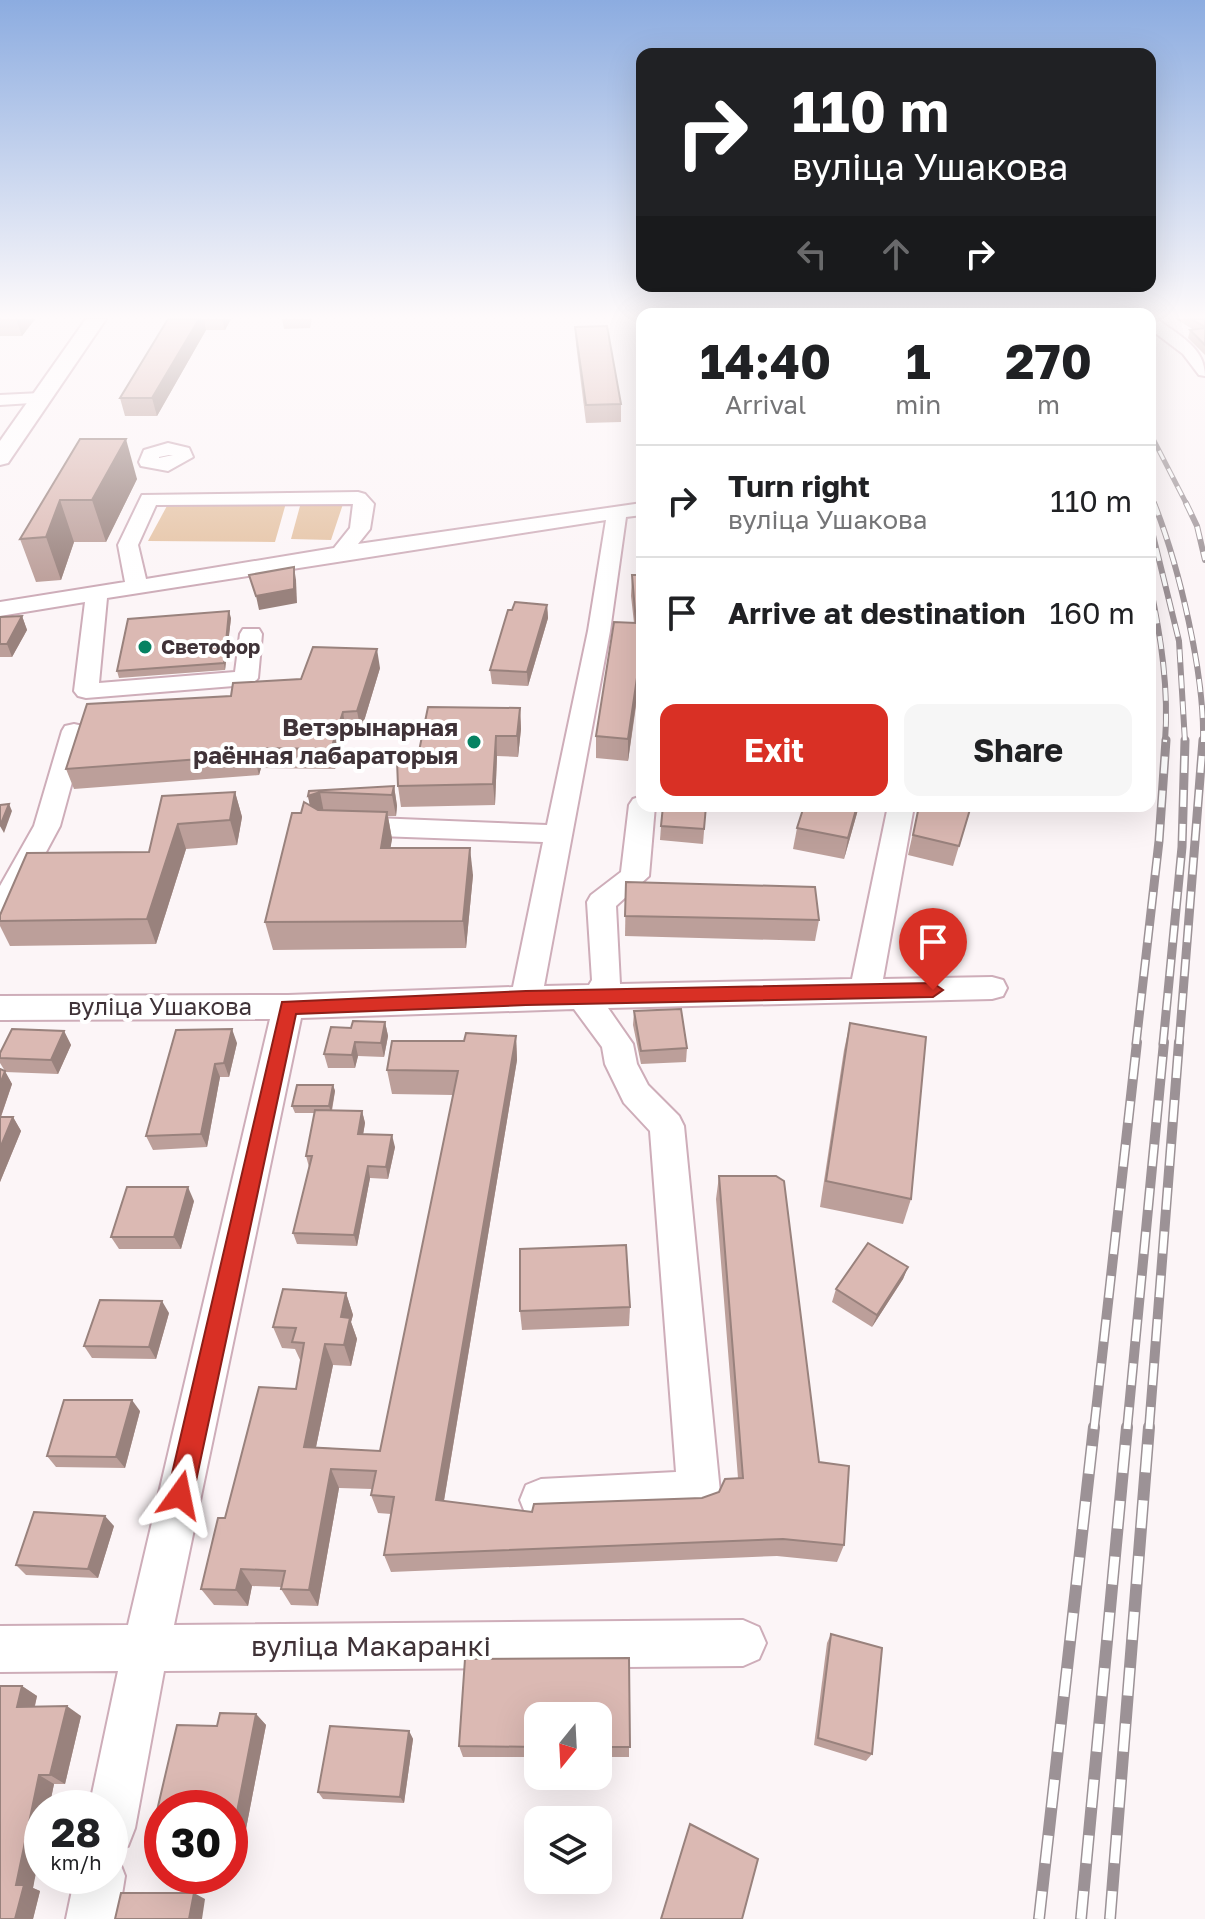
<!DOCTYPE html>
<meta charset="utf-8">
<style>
body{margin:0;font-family:"Golos Text",sans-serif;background:#f6f6f6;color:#202124;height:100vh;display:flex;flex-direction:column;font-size:30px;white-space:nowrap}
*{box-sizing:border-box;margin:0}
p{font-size:26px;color:#757577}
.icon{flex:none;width:44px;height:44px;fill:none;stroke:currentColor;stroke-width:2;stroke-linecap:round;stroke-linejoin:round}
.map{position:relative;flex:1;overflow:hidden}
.side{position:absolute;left:636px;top:308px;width:520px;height:504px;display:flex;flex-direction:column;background:#fff;border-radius:16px;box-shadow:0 8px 32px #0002}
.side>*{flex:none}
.hud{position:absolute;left:636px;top:48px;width:520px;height:244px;border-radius:16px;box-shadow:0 8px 32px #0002;background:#202124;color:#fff;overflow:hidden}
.needle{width:52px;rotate:198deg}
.fabs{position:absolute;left:524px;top:1702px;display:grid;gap:16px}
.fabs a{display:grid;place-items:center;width:88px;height:88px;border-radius:16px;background:#fff;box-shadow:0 8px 32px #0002;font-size:40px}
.speed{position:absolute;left:24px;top:1790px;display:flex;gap:16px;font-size:40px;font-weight:700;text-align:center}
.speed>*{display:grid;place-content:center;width:104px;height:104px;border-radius:50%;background:#fff;box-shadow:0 8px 32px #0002;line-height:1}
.speed small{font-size:20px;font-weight:400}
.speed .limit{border:12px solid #d22;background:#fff;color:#111}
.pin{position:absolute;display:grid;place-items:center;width:68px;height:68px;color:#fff;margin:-82px -34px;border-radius:50% 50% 50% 0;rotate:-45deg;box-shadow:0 0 8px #0007}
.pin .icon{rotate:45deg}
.me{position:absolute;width:88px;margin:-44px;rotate:12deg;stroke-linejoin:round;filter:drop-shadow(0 0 6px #0008)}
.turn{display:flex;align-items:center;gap:28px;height:168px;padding:0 24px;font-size:36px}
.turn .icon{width:104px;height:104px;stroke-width:2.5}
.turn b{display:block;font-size:56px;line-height:68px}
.lanes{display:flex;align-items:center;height:76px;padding:0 24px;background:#0003;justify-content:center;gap:40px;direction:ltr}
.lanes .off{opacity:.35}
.eta{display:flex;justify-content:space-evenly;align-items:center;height:136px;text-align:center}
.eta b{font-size:48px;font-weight:700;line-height:56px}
.cta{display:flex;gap:16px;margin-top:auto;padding:16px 24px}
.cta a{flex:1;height:92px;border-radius:16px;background:#d93025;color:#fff;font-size:32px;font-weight:700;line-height:92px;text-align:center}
.cta a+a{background:#f6f6f6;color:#202124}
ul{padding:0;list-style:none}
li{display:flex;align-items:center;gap:24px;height:112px;padding:0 24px;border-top:2px solid #e0e0e0}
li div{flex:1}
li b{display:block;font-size:30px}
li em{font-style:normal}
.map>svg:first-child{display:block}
.green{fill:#e4c1a1}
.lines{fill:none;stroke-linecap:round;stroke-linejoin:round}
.minor-casing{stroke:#ceadb9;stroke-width:4}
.major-casing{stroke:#ceadb9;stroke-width:4}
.minor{fill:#fff;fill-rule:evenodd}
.major{fill:#fff;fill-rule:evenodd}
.rail-far4-casing{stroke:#9c9296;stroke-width:5}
.rail-far3-casing{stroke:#9c9296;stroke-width:6}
.rail-far2-casing{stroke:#9c9296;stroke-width:9}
.rail-far1-casing{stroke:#9c9296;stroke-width:10}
.rail-casing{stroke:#9c9296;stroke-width:12}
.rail-far4{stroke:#fff;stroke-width:3;stroke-dasharray:10;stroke-linecap:butt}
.rail-far3{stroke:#fff;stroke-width:4;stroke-dasharray:13;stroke-linecap:butt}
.rail-far2{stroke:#fff;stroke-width:6;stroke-dasharray:17;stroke-linecap:butt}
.rail-far1{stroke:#fff;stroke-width:7;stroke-dasharray:22;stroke-linecap:butt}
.rail{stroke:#fff;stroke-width:9;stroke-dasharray:28;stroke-linecap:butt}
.wall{fill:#bc9f9a}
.shaded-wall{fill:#99827d}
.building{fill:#dbb9b3;stroke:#99827d;stroke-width:2}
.route{fill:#d93025;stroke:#8d1f18;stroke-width:2}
.poi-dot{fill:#068262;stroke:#fff;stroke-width:3}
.labels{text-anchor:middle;stroke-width:8;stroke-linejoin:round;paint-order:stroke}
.far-poi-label{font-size:20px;font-weight:bold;fill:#403338;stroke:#fff;text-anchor:start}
.poi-label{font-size:24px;font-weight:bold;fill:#403338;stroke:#fff;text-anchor:end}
.street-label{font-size:24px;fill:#403338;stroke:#fff}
.near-street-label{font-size:28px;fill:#403338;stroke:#fff}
</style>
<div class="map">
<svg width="1205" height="1919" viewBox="0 0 1205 1919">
<rect width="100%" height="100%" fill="#fcf5f7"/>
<g class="green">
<polygon points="286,503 275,542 148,541 168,504"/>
<polygon points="304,503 343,504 331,540 291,539 300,506"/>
</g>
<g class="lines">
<g class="minor-casing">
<g id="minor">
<path d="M1150,319H1157C1178,335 1205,347 1205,376L1199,375L1183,354L1150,329Z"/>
<polygon points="41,393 50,398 47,402 0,405 0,395"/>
<path d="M168,443L189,448L193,457L168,471L141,466L139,462L144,450ZM169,455H173L159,458V457Z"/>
<path d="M358,492L365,494L374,504L370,529L358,544L642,503V515L626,517L610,631L544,986L589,985L592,980L587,902L591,895L621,872L629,805L633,799L642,796V806H655L649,876L616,906L620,984L852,979L888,806H914L883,979L992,977L1003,980L1007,988L1003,996L992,999L608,1008L633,1044L637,1064L648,1085L679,1116L684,1126L720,1492L714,1507L699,1513L541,1521L526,1515L520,1500L526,1485L541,1479L676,1472L650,1131L624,1103L605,1064L602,1047L574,1009L301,1018L174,1625L743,1620L759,1627L766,1643L759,1659L743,1666L164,1671L135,1828L128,1846L110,1853V1808H89L118,1671L0,1672V1626L128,1625L270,1019L0,1020V996L288,995L513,987L543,842L351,835L341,832L338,826L341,820L351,817L547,825L588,631L606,520L107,598L99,683L235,672L240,634L243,629H259L262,634L258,678L254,683L246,685L86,698L78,696L74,691L85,602L0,616V602L125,582L118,545L142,495ZM353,504L350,528L334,548L146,579L138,545L156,505Z"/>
<polygon points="74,724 83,726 86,731 60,826 10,919 0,922 0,886 34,826 62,731 65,726"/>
<polygon points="110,1855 118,1858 125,1876 118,1919 66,1919 75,1876 110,1876"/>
</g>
</g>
<g class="major-casing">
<polygon id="major" points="86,319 106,319 8,463 0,465 0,441"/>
</g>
<use href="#minor" class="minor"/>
<use href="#major" class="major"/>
<g class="rail-far4-casing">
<g id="rail-far4">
<polyline points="1150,433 1187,505"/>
<polyline points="1150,493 1155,505"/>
</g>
</g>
<g class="rail-far3-casing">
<g id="rail-far3">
<path d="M1154,503C1179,566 1205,675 1203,742"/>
<polyline points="1186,503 1197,526 1205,560"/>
<polyline points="1150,523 1179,641 1185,742"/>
<path d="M1150,585C1161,637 1169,689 1165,742"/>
</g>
</g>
<g class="rail-far2-casing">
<g id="rail-far2">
<polyline points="1136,1044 1159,841 1166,740"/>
<polyline points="1163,1044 1182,847 1185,740"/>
<polyline points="1179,1044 1203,740"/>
</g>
</g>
<g class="rail-far1-casing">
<g id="rail-far1">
<polyline points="1094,1429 1137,1042"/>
<polyline points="1127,1429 1164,1042"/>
<polyline points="1149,1429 1179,1042"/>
</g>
</g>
<g class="rail-casing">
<g id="rail">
<polyline points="1039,1919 1094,1427"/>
<polyline points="1081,1919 1127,1427"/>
<polyline points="1110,1919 1149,1427"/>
</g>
</g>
<use href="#rail-far4" class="rail-far4"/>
<use href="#rail-far3" class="rail-far3"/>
<use href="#rail-far2" class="rail-far2"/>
<use href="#rail-far1" class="rail-far1"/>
<use href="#rail" class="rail"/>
</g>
<g class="wall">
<polygon points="0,319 35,319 22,336 0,336"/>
<polygon points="168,319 231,319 225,330 206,330 157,416 125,416 120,398"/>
<polygon points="282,319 312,319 310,328 284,329"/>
<polygon points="1176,319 1205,319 1205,355 1188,338 1190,330 1194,330"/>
<polygon points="575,327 621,404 621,422 586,423 576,344"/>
<polygon points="80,439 137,479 106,542 74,542 61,580 36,582 20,539"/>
<polygon points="632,575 642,575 642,666 628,761 596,758 596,736 634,623 631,596"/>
<polygon points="547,605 548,618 528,686 492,684 490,670 512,610"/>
<polygon points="22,616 27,630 12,657 0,657 0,617"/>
<polygon points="231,618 225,670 119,678 117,671"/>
<polygon points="380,668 361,731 346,731 335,769 261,768 259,775 74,789 66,769 231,696 301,679"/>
<polygon points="520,708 521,729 518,757 497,756 495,805 401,807 398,786 417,761"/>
<polygon points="394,786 397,806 396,816 388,816 392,839 390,848 473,875 466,948 273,950 265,922 301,813 310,805 308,796 309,791"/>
<polygon points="235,792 242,817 237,845 186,849 156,944 10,946 0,926 0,915 149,852 162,796"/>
<polygon points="706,806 703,844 660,840 661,826"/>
<polygon points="859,806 844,859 793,849 797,828"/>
<polygon points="919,806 971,806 953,866 908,855"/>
<polygon points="626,882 819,920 815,941 625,936"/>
<polygon points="634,1011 687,1048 686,1062 641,1064 633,1025"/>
<polygon points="385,1022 388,1036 384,1057 358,1056 355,1068 328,1068 324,1054 351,1028"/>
<polygon points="850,1023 911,1199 903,1224 820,1207 844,1050"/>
<polygon points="176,1030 237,1043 229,1077 220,1077 207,1147 153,1150 146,1136"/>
<polygon points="64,1031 71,1045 58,1074 5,1072 12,1084 1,1117 13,1117 21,1131 0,1182 0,1069 5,1071 0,1063 0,1053"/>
<polygon points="516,1036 517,1060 444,1501 532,1512 702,1498 719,1492 738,1478 716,1199 719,1176 819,1462 844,1545 837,1562 777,1556 391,1572 384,1555 391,1514 378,1513 371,1495 372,1489 339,1488 318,1606 291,1605 281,1589 282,1587 252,1586 248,1606 214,1605 201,1589 225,1518 296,1389 301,1362 295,1349 282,1348 273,1327 346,1293 353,1315 351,1322 357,1339 351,1366 333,1365 316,1447 380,1451 453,1095 392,1094 387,1070 464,1041"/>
<polygon points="333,1085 335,1091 332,1111 362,1111 365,1123 363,1135 395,1147 388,1179 370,1178 357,1246 297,1244 293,1233 309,1167 306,1156 315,1113 295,1113 292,1106"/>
<polygon points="194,1201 181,1249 119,1249 111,1237"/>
<polygon points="908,1267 903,1279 872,1327 832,1302 836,1289"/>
<polygon points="630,1307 629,1326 522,1330 520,1311"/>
<polygon points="169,1313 156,1359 92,1358 84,1346"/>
<polygon points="140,1411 125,1468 56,1467 47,1456"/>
<polygon points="114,1526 98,1578 26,1575 16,1565"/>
<polygon points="831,1634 872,1754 866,1761 814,1745 827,1643"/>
<polygon points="629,1658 629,1757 598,1757 598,1716 538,1716 538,1757 463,1757 459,1746 465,1659"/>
<polygon points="22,1686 37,1696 35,1706 81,1716 65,1784 54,1784 49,1808 42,1808 33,1888 40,1891 33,1919 0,1919"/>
<polygon points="220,1713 256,1714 266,1725 240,1860 230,1860 230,1808 162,1808 162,1857 148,1849 177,1725 217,1726"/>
<polygon points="409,1731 413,1739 404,1803 323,1799 318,1792"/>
</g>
<g class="shaded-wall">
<polygon points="16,319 35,319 22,336"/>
<polygon points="199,319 204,319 206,330 157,416 152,398"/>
<polygon points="222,319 231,319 225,330"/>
<polygon points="126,439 137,479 106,542 92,500"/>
<polygon points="60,500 74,542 61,580 46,537"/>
<polygon points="294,567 296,580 297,603 259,610 256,596"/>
<polygon points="547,605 548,618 528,686 527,672"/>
<polygon points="229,611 231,618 225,670 224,663"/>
<polygon points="22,616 27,630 12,657 7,644"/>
<polygon points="642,644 641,666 628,761 628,739"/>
<polygon points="377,649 380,668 361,731 357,711"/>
<polygon points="520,708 521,729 518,757 517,736"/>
<polygon points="343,712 346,731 335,769 331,749"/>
<polygon points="496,736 497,756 495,805 493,784"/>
<polygon points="256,748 261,768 259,775 254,755"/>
<polygon points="394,786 397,806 396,816 392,795"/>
<polygon points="235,792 242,817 237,845 230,820"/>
<polygon points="320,792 324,813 312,817 308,796"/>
<polygon points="9,804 12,811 4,833 0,826"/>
<polygon points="857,806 859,806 844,859 848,838"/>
<polygon points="387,812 392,839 386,876 381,848"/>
<polygon points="178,824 186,849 156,944 147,919"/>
<polygon points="470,848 473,875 466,948 463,921"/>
<polygon points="385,1022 388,1036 384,1057 381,1043"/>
<polygon points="232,1029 237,1043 229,1077 224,1063"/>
<polygon points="64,1031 71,1045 58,1074 51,1060"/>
<polygon points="516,1036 517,1060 441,1518 436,1500"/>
<polygon points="355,1042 358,1056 355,1068 352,1055"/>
<polygon points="215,1064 220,1077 207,1147 201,1134"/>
<polygon points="5,1071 12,1084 0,1119 0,1084"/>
<polygon points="333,1085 335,1091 331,1113 329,1106"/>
<polygon points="362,1111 365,1123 361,1146 358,1134"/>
<polygon points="13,1117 21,1131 0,1182 0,1148"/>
<polygon points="392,1135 395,1147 388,1179 386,1167"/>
<polygon points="368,1166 370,1178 357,1246 354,1235"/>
<polygon points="188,1187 194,1201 181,1249 174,1237"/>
<polygon points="908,1267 903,1279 872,1327 877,1315"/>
<polygon points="346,1293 353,1315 351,1322 357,1339 351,1366 344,1345 341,1317"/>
<polygon points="162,1301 169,1313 156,1359 149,1347"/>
<polygon points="325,1344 333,1365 312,1466 304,1447"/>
<polygon points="132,1400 140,1411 125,1468 116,1457"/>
<polygon points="331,1469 339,1488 318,1606 309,1590"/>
<polygon points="105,1516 114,1526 98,1578 88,1569"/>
<polygon points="241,1569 252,1586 248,1606 236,1590"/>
<polygon points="22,1686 37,1696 32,1717 17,1707"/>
<polygon points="67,1706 81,1716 65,1784 50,1775"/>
<polygon points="256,1714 266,1725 240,1860 230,1853 230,1848"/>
<polygon points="409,1731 413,1739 404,1803 400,1797"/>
<polygon points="39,1775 54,1784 49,1808 42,1808 42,1843 33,1888 40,1891 33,1919 15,1919 16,1885"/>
<polygon points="194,1893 205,1899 202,1919 189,1919"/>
</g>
<g class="building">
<polygon points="168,319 199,319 152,398 120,398"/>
<polygon points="1191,319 1205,319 1205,327"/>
<polygon points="607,326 621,404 586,405 575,327"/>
<polygon points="1205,328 1205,345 1190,330"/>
<polygon points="80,439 126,439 92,500 60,500 46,537 20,539"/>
<polygon points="294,567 294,589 256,596 249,575"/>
<polygon points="632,575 642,575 642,644 628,739 596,736 614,622 636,623"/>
<polygon points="515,602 547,605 527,672 490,670 508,610 512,610"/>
<polygon points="229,611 224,663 117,671 128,619"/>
<polygon points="22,616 7,644 0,644 0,617"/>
<polygon points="313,647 377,649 357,711 343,712 331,749 256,748 254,755 66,769 87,704 231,696 233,683 301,679"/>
<polygon points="428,707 520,708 517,736 496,736 493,784 398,786 397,761 417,761"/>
<polygon points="394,786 392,795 320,792 308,796 309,791"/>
<polygon points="235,792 230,820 178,824 147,919 0,921 0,915 27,853 149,852 162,796"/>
<polygon points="304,802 318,810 387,812 381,848 470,848 463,921 265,922 292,813 301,813"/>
<polygon points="9,804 0,826 0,805"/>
<polygon points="663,806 706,806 704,829 661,826"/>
<polygon points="804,806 857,806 848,838 797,828"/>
<polygon points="919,806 971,806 959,846 913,835"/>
<polygon points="626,882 815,887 819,920 625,916"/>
<polygon points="681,1009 687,1048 641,1051 634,1011"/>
<polygon points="353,1021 385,1022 381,1043 355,1042 352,1055 324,1054 331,1027 351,1028"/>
<polygon points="850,1023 926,1037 911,1199 826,1181"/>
<polygon points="12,1029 64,1031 51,1060 0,1058 0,1053"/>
<polygon points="232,1029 224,1063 215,1064 201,1134 146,1136 176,1030"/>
<polygon points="466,1033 516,1036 436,1500 532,1512 534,1504 702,1498 719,1492 725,1479 743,1478 719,1176 776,1176 784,1181 819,1462 849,1466 844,1545 783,1539 384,1555 394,1497 371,1495 376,1471 331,1469 309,1590 281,1589 285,1571 241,1569 236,1590 201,1589 218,1518 225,1518 259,1387 296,1389 304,1343 292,1342 296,1328 273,1327 283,1289 346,1293 341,1317 350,1318 344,1345 325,1344 304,1447 380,1451 458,1071 387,1070 392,1041 464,1041"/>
<polygon points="0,1069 5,1071 0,1084"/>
<polygon points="297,1085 333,1085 329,1106 292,1106"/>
<polygon points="315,1110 362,1111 358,1134 392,1135 386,1167 368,1166 354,1235 293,1233 312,1156 306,1156"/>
<polygon points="0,1117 13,1117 0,1148"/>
<polygon points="127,1187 188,1187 174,1237 111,1237"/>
<polygon points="868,1243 908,1267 877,1315 836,1289"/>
<polygon points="626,1245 630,1307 520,1311 520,1249"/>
<polygon points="100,1300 162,1301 149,1347 84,1346"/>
<polygon points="64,1400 132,1400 116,1457 47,1456"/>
<polygon points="34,1512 105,1516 88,1569 16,1565"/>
<polygon points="831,1634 882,1648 872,1754 818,1738"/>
<polygon points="629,1658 630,1747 598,1747 598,1716 538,1716 538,1747 459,1746 465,1659"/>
<polygon points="0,1686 22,1686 17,1707 67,1706 50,1775 39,1775 16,1885 24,1885 15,1919 0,1919"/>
<polygon points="220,1713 256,1714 230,1848 230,1808 162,1808 162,1850 148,1849 177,1725 217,1726"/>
<polygon points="330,1726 409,1731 400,1797 318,1792"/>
<polygon points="690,1824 758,1859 742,1919 661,1919"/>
<polygon points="121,1893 194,1893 189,1919 115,1919"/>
</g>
<linearGradient id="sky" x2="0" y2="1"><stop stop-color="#8cace0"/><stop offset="0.54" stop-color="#fefafb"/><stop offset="1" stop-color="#fefafb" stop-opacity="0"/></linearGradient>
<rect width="1205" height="587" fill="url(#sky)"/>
<polygon class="route" points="933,983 943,990 933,997 526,1005 296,1014 193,1495 189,1504 180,1508 171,1504 167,1495 282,1002 526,991"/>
<g class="poi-dot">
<circle cx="145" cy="647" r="8"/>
<circle cx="474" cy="742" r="8"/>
</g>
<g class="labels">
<g class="far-poi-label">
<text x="161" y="654">Светофор</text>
</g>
<g class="poi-label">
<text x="458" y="736">Ветэрынарная<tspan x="458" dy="28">раённая лабараторыя</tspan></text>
</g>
<g class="street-label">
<text x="160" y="1015">вуліца Ушакова</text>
</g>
<g class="near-street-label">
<text x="371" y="1656">вуліца Макаранкі</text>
</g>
</g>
</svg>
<div class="fabs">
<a><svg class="needle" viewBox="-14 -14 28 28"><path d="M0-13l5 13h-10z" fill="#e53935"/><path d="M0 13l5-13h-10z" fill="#757577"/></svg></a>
<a><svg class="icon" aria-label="layers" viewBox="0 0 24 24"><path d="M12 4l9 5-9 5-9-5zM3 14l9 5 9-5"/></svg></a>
</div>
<div class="speed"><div>28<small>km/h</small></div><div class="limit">30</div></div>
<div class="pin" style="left:933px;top:990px;background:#d93025"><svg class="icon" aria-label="arrive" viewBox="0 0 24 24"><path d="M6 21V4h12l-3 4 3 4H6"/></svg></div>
<svg class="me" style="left:180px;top:1495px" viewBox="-20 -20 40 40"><path d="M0-17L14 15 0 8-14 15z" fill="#d93025" stroke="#fff" stroke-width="4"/></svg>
<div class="hud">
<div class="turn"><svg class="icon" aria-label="right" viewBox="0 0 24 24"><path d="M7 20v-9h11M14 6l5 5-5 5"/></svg><div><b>110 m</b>вуліца Ушакова</div></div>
<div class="lanes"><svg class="icon off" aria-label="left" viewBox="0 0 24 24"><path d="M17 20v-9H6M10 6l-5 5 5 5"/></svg><svg class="icon off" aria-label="ahead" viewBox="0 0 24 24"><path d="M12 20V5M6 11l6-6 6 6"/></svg><svg class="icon" aria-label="right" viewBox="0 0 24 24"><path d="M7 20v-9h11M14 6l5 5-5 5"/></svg></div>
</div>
<section class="side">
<div class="eta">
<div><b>14:40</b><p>Arrival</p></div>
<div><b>1</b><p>min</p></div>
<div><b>270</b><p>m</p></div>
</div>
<ul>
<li><svg class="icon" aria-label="right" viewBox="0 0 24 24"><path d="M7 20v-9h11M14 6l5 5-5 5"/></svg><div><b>Turn right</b><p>вуліца Ушакова</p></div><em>110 m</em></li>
<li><svg class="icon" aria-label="arrive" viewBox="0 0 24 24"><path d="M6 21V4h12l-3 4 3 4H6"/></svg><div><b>Arrive at destination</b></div><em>160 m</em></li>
</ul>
<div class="cta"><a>Exit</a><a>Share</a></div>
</section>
</div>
